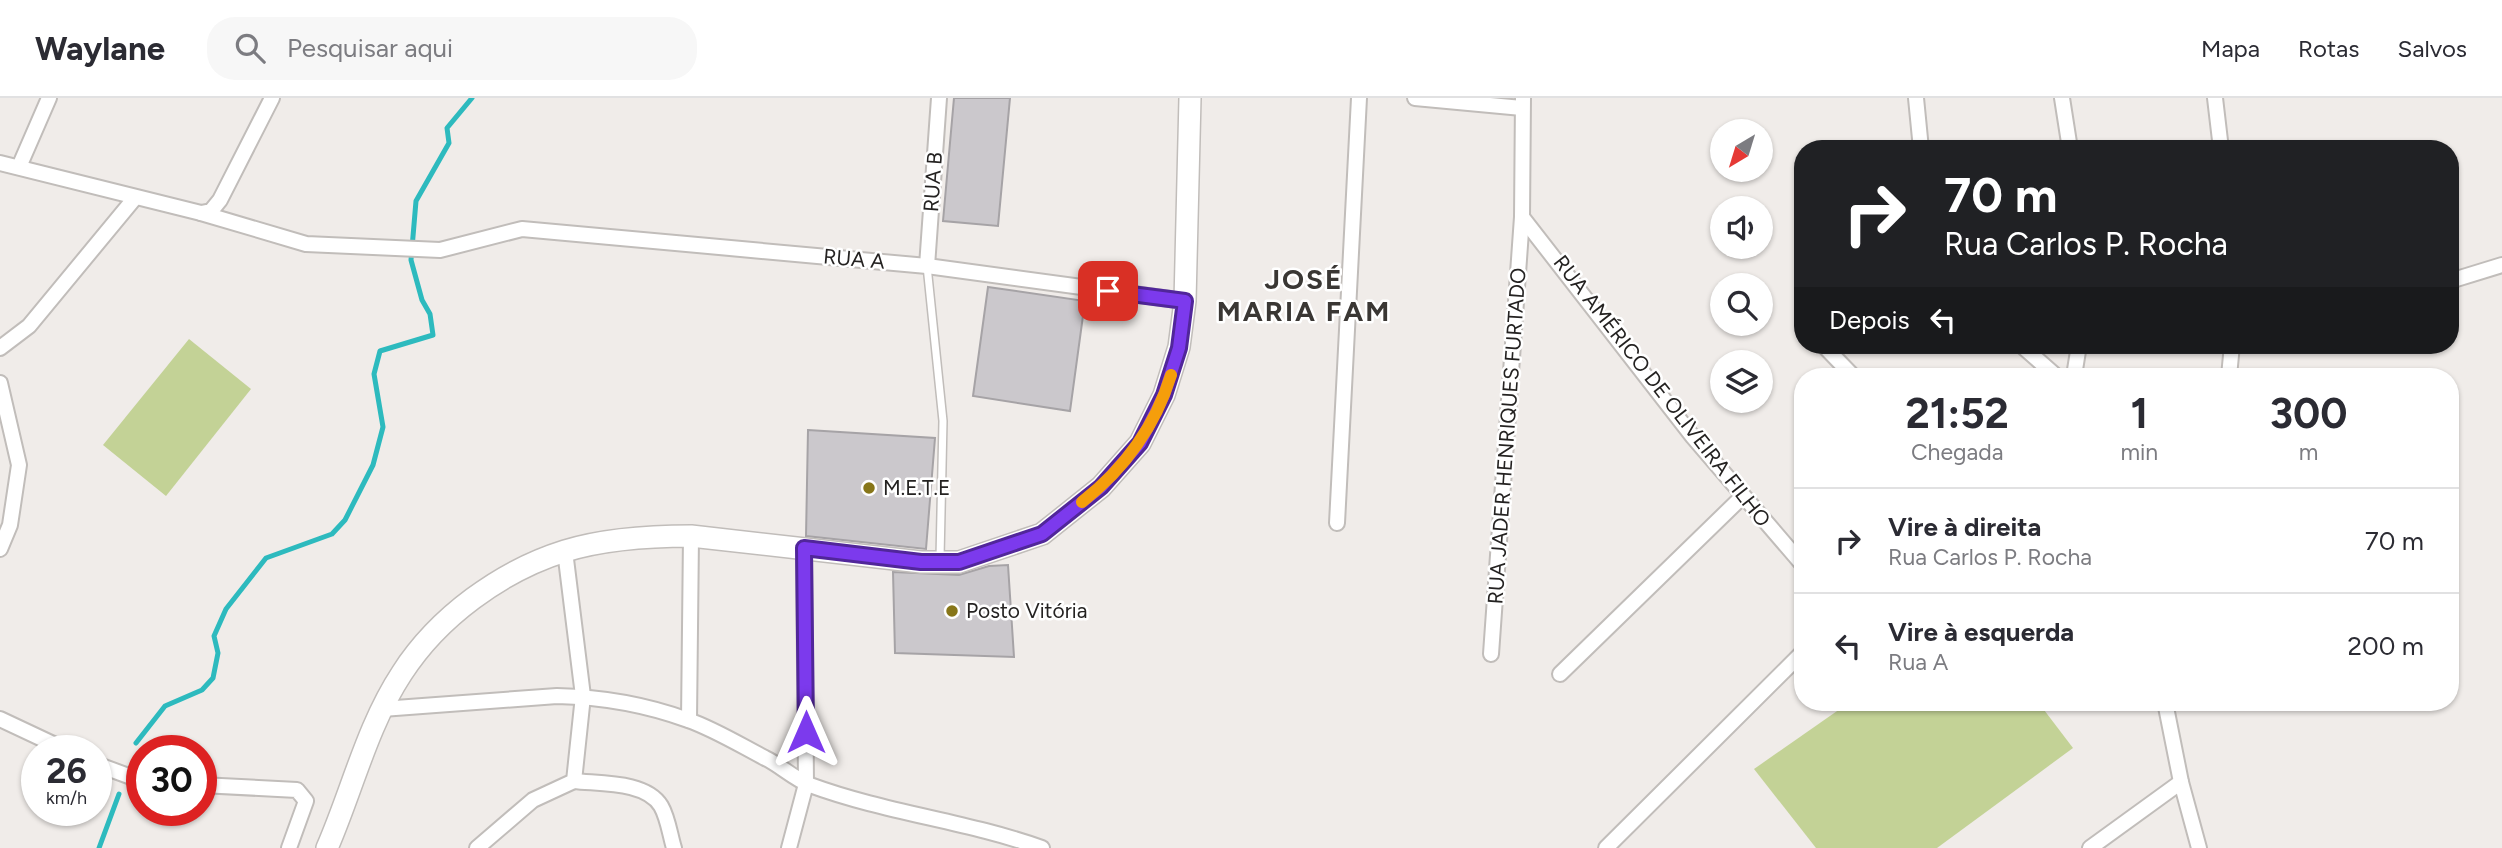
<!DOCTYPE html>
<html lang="pt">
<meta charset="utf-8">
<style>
body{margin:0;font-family:Figtree,sans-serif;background:#f7f7f7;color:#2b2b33;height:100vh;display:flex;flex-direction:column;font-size:26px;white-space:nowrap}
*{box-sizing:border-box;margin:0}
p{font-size:23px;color:#7c7c81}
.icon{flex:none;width:38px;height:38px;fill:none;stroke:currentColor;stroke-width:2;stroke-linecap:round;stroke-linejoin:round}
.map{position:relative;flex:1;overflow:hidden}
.details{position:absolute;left:1794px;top:270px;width:665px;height:343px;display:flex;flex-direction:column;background:#fff;border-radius:28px;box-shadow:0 2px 5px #0004}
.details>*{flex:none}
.top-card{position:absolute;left:1794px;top:42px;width:665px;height:214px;border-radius:28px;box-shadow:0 2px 5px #0004;background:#202124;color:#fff;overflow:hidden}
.needle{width:46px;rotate:218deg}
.fabs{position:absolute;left:1710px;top:21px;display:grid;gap:14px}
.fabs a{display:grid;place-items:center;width:63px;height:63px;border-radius:50%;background:#fff;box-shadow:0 2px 5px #0004;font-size:35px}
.speed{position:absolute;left:21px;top:637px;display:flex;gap:14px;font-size:35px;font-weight:700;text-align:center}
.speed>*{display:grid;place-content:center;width:91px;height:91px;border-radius:50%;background:#fff;box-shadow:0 2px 5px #0004;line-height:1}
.speed small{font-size:18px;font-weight:400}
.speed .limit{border:10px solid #d22;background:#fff;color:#111}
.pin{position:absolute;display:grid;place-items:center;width:60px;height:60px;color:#fff;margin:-30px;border-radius:14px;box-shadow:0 4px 10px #0006}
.me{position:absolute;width:77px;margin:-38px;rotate:0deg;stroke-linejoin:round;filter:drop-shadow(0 0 5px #0008)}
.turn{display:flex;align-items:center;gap:24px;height:147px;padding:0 35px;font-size:32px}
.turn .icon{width:91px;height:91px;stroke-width:2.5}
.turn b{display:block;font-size:49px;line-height:60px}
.then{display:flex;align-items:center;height:66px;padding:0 35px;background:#0003;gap:14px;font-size:26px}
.eta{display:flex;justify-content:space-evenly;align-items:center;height:119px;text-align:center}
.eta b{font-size:42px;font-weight:700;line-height:49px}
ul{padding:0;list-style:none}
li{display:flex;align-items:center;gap:21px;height:105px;padding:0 35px;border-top:2px solid #e1e1e2}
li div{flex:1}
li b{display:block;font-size:26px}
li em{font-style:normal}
header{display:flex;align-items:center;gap:42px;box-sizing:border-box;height:98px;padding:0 35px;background:#fff;border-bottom:2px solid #e1e1e2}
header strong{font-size:33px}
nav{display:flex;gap:38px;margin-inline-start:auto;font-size:24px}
.search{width:490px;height:63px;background:#f7f7f7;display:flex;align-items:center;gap:18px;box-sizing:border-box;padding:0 24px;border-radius:28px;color:#7c7c81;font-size:26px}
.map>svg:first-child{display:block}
.green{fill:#c3d296}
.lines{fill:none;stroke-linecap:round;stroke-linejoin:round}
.stream{stroke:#2dbabe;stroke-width:5}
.building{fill:#cbc8cc;stroke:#a6a3a6;stroke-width:2}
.service-casing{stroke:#c1bdba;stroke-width:10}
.minor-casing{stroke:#c1bdba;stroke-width:18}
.primary-casing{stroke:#c1bdba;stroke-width:24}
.service{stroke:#fff;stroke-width:7}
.minor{stroke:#fff;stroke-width:14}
.primary{stroke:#fff;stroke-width:21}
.route-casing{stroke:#51269a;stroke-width:18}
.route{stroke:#7c3aed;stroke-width:12}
.slow{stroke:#f59e0b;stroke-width:12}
.poi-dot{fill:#877619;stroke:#fff;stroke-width:2.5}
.labels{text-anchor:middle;stroke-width:5;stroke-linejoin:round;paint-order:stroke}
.street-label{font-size:21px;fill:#242221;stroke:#fff}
.poi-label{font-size:21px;fill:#242221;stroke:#fff;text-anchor:start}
.district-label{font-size:28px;font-weight:bold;letter-spacing:2px;fill:#3a3734;stroke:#fff}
</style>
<header>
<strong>Waylane</strong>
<div class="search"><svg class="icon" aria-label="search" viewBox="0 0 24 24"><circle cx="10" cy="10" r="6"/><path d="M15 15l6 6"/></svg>Pesquisar aqui</div>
<nav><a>Mapa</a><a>Rotas</a><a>Salvos</a></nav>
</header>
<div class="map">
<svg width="2502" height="750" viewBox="0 0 2502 750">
<rect width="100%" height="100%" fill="#f0ece9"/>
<g class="green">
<polygon points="189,241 251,291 166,398 103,347"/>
<polygon points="1850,604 2038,604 2073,650 1937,750 1816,750 1754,671"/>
</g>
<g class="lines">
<g class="stream">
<polyline points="136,645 165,608 202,592 213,580 218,555 214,538 226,511 266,460 332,436 345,422 373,367 383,329 374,276 380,253 433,237 430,216 422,202 411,162 416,103 449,45 447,30 472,0"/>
<polyline points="99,750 119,696"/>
</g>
</g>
<g class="building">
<polygon points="954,0 1010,0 998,128 943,123"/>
<polygon points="988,189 1085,203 1070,313 973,298"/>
<polygon points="808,332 935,340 926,451 806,438"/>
<polygon points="1008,467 1014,559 895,555 893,474 959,477 989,468"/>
</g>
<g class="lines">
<g class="service-casing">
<polyline id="service" points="927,168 943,323 940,460"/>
</g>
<g class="minor-casing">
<g id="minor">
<polyline points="1415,0 1522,10"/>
<polyline points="1916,0 1921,51"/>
<polyline points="2062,0 2070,51"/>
<polyline points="2215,0 2221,51"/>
<polyline points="0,65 201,115 306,146 440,152 522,131 927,168 1185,203"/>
<polyline points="19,69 49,0"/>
<polyline points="201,115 211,113 220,102 272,0"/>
<polyline points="1522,119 1693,339 1802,466"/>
<polyline points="927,168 939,0"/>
<polyline points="2450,183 2502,167"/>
<polyline points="1823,247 1853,278"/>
<polyline points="2021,247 2056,278"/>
<polyline points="0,250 29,228 134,101"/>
<polyline points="2074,278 2079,247"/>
<polyline points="2229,278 2232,247"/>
<polyline points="0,285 19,367 10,427 0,451"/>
<polyline points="1337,425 1359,0"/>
<polyline points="1491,556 1522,119 1523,0"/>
<polyline points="1560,576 1742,399"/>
<polyline points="2165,604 2181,684 2199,750"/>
<path d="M382,611L557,598C601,599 647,607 688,622C714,631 740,647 765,660C780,667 794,681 810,687C886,715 966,723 1042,750"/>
<polyline points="0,621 68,653"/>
<polyline points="689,622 691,438"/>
<polyline points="96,666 142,683"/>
<path d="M574,683C600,686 646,683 661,708C668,720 670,737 674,750"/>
<polyline points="201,687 297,692 306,703 289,750"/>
<polyline points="477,750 533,702 574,683 583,598 565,453"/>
<polyline points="789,750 806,686 804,450"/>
<polyline points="1606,750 1802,555"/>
<polyline points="2090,750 2181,684"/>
</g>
</g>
<g class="primary-casing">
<path id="primary" d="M327,750C352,693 367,628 402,575C438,519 501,473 565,453C604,441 650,438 691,438L921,464H959L1042,436L1101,389L1140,345L1164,297L1179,249L1185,203L1190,0"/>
</g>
<use href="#service" class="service"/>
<use href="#minor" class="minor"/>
<use href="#primary" class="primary"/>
</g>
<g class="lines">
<g class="route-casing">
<polyline id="route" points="806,634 804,450 921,464 959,464 1042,436 1101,389 1140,345 1164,297 1179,250 1185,203 1108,193"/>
</g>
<use href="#route" class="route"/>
<path class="slow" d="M1082,404C1124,371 1155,329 1171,277"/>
</g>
<g class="poi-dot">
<circle cx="869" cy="390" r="7"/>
<circle cx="952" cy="513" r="7"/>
</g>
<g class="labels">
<g class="street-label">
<text transform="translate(933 84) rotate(-86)" y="7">RUA B</text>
<text transform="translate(854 161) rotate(5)" y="7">RUA A</text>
<text transform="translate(1662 293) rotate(52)" y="7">RUA AMÉRICO DE OLIVEIRA FILHO</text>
<text transform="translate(1507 338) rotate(-86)" y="7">RUA JADER HENRIQUES FURTADO</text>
</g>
<g class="poi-label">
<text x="883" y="397">M.E.T.E</text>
<text x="966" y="520">Posto Vitória</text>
</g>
<g class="district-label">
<text x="1304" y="191">JOSÉ<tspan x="1304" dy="32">MARIA FAM</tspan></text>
</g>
</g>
</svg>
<div class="fabs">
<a><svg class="needle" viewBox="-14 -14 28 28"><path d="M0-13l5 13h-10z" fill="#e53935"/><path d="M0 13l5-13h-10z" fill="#7c7c81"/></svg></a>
<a><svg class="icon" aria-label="sound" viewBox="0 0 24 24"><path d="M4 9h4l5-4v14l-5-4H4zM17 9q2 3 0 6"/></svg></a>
<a><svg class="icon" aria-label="search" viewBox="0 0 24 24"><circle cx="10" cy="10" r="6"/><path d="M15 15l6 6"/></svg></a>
<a><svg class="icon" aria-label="layers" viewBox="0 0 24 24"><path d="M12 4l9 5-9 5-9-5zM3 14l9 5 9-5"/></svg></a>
</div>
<div class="speed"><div>26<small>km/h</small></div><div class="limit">30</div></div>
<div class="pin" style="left:1108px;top:193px;background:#d93025"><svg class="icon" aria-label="arrive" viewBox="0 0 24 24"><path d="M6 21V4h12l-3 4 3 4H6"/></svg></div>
<svg class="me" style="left:806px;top:634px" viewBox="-20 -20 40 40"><path d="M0-17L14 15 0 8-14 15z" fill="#7c3aed" stroke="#fff" stroke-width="4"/></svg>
<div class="top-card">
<div class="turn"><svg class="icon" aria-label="right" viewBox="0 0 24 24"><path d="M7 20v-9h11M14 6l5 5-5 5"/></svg><div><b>70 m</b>Rua Carlos P. Rocha</div></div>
<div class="then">Depois<svg class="icon" aria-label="left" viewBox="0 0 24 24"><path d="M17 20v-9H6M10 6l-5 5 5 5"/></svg></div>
</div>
<section class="details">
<div class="eta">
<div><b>21:52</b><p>Chegada</p></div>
<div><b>1</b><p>min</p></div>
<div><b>300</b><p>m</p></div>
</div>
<ul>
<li><svg class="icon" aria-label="right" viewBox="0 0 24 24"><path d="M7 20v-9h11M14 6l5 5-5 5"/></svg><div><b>Vire à direita</b><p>Rua Carlos P. Rocha</p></div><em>70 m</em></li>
<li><svg class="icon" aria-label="left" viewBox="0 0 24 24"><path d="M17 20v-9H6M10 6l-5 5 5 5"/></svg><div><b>Vire à esquerda</b><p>Rua A</p></div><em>200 m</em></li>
</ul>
</section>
</div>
